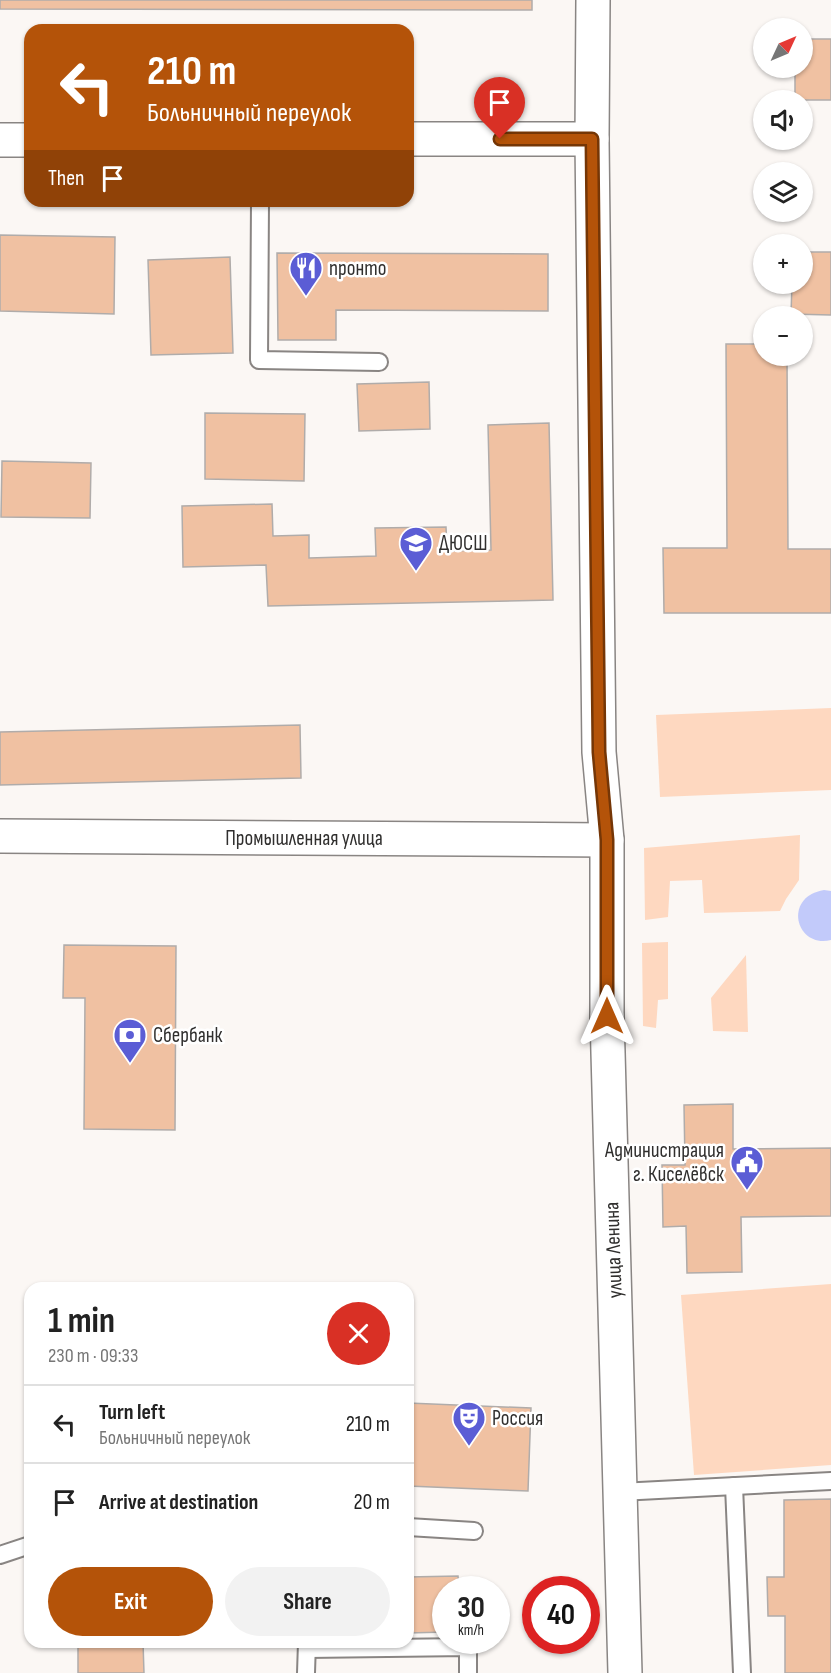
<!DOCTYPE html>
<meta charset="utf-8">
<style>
body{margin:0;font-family:"Sofia Sans Condensed",sans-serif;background:#f2f2f2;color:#222;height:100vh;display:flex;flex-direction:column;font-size:22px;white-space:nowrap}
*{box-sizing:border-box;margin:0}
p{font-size:20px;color:#767676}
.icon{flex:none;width:33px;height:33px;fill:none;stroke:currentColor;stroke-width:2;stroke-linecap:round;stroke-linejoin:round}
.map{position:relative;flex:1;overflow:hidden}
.drawer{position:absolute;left:24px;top:1282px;width:390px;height:366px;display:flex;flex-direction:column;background:#fff;border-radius:18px;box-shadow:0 2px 4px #0004}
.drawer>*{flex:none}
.top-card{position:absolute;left:24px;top:24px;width:390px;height:183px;border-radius:18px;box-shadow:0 2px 4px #0004;background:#b45309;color:#fff;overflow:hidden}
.needle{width:39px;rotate:46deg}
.tools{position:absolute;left:753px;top:18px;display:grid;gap:12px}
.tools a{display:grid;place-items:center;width:60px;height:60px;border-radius:50%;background:#fff;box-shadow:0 2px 4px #0004;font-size:30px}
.speed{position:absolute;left:432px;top:1576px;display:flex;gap:12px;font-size:30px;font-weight:700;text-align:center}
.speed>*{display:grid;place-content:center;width:78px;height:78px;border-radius:50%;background:#fff;box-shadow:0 2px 4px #0004;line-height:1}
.speed small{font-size:15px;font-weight:400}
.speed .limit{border:9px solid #d22;background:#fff;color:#111}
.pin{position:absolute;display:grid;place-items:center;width:51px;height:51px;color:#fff;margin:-62px -26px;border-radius:50% 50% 50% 0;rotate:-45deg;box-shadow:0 0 6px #0007}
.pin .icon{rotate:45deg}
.me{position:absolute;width:66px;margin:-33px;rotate:0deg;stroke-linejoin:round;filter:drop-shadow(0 0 4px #0008)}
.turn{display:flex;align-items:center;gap:21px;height:126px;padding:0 24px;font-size:27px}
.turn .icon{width:78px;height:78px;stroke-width:2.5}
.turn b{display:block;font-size:42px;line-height:51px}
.then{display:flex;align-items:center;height:57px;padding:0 24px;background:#0003;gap:12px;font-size:22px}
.round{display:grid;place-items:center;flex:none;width:63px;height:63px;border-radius:32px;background:#f2f2f2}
.summary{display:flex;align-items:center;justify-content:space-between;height:102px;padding:0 24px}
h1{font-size:36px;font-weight:700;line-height:45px}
.cta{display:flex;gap:12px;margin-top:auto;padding:12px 24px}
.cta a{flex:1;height:69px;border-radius:36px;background:#b45309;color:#fff;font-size:24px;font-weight:700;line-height:69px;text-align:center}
.cta a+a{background:#f2f2f2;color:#222}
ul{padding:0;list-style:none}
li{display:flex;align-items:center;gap:18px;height:78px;padding:0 24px;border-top:2px solid #e0e0e0}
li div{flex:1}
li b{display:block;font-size:22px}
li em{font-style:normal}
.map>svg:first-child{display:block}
.green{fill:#fed8c0}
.water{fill:#c2cafa}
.building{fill:#f0c1a2;stroke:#b0acaa;stroke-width:1.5}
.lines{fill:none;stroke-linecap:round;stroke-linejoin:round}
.lane-casing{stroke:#898583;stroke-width:20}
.street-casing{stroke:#898583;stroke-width:36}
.secondary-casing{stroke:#898583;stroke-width:36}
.lane{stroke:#fff;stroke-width:16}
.street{stroke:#fff;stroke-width:33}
.secondary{stroke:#fff;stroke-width:33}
.route-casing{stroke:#753606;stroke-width:15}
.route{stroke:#b45309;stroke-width:10}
.labels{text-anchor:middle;stroke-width:5;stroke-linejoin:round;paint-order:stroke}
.poi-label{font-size:21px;fill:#302f2e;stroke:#fff;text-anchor:start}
.street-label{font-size:21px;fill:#302f2e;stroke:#fff}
</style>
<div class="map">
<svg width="831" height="1673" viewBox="0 0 831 1673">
<rect width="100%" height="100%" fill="#fbf7f4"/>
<g class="green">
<polygon points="831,708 831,790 660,797 656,715"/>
<polygon points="800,835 799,880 786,899 780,911 704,913 702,880 670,881 668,917 645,920 644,848"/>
<polygon points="668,942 668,999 658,1000 656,1028 643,1026 642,943"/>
<polygon points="746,955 748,1032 713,1031 711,998"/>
<polygon points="831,1284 831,1465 694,1475 681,1295"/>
</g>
<path class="water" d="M824,890L831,891V940C796,949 782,897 824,890Z"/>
<g class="building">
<polygon points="0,0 532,0 532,10 0,9"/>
<polygon points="802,39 831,39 831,100 795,100 795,68 802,68"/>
<polygon points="0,235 115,237 114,314 0,311"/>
<polygon points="802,252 831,252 831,315 791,314 792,284 802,284"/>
<polygon points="277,253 548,254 548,311 336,310 336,340 278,340"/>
<polygon points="230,257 233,353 151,355 148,260"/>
<polygon points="726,344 764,344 764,356 787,356 788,549 831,549 831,613 664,613 663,548 727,548"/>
<polygon points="429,382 430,429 359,431 357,384"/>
<polygon points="205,413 305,414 304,481 205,479"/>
<polygon points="549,423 553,600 268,606 266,565 183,567 182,506 272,504 273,536 309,535 309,558 376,556 375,528 446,527 447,551 491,550 488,425"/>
<polygon points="2,461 91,463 90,518 1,517"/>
<polygon points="300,725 301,778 0,785 0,732"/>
<polygon points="64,945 176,946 175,1130 84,1129 85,998 63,998"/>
<polygon points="733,1104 733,1149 831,1148 831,1216 741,1217 742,1272 687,1273 686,1226 663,1227 662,1165 685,1165 684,1105"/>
<polygon points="408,1403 531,1408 528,1491 408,1486"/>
<polygon points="831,1499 831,1673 785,1673 785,1616 768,1616 767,1577 784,1577 784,1500"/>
<polygon points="458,1576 459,1590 446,1590 446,1632 408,1633 408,1577"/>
<polygon points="78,1642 143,1642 144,1673 78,1673"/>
</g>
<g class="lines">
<g class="lane-casing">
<g id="lane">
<polyline points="260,201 259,360 379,362"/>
<polyline points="734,1486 742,1673"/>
<polyline points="620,1492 831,1481"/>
<polyline points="408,1527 474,1531"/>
<polyline points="0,1555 30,1545"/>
<polyline points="307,1649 468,1647 468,1673"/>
<polyline points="306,1673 307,1642"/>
</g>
</g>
<g class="street-casing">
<g id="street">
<polyline points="408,139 592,139"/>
<polyline points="0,140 30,140"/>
<polyline points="0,836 607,840"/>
<polyline points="607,1016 625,1673"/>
</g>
</g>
<g class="secondary-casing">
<polyline id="secondary" points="593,0 592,139 599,752 607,840 607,1016"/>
</g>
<use href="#lane" class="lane"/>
<use href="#street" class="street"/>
<use href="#secondary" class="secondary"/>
</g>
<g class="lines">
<g class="route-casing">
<polyline id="route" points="500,139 592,139 599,752 607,840 607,1016"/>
</g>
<use href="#route" class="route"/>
</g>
<defs>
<g id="restaurant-pin" transform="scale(1.725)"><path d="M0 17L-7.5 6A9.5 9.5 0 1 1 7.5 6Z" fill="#5b5dd5" stroke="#fff"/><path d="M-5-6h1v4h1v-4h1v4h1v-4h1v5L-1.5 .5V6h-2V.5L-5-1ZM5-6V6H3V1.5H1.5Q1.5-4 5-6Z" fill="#fff"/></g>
<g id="university-pin" transform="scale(1.725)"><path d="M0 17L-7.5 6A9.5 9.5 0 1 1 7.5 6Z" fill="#5b5dd5" stroke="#fff"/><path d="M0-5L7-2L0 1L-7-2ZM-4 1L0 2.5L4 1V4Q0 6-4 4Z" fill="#fff"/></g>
<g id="bank-pin" transform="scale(1.725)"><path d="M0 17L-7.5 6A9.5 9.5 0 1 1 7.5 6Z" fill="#5b5dd5" stroke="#fff"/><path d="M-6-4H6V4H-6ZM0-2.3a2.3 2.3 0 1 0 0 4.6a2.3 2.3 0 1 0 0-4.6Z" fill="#fff"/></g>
<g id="civic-pin" transform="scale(1.725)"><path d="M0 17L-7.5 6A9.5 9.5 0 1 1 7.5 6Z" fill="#5b5dd5" stroke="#fff"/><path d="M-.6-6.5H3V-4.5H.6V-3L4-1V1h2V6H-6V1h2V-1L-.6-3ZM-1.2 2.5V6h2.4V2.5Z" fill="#fff"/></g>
<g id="theatre-pin" transform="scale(1.725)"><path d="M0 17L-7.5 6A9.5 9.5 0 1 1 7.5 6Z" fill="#5b5dd5" stroke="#fff"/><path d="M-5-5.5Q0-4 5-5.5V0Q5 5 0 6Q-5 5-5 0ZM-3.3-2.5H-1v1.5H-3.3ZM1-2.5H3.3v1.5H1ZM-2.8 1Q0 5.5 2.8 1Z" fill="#fff"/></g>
</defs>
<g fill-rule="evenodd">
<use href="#restaurant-pin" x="306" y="268"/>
<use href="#university-pin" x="416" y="543"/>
<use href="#bank-pin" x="130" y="1035"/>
<use href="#civic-pin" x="747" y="1162"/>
<use href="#theatre-pin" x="469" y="1418"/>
</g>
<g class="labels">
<g class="poi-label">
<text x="329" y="275">пронто</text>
<text x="439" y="550">ДЮСШ</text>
<text x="153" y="1042">Сбербанк</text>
<text x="724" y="1157" text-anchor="end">Администрация<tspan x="724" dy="24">г. Киселёвск</tspan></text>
<text x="492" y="1425">Россия</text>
</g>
<g class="street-label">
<text x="304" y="845">Промышленная улица</text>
<text transform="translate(613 1250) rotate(-92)" y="7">улица Ленина</text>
</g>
</g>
</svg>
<div class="tools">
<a><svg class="needle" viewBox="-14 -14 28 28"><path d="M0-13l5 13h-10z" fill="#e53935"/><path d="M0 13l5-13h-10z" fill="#767676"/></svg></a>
<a><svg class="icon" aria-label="sound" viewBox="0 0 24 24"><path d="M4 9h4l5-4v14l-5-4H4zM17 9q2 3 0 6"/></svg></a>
<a><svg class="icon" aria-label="layers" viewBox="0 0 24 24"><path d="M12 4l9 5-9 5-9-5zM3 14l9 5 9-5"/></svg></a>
<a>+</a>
<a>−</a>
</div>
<div class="speed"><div>30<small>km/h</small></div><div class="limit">40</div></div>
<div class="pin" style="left:500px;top:139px;background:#d93025"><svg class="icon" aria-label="arrive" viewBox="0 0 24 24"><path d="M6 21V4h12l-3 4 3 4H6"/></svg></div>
<svg class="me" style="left:607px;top:1016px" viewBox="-20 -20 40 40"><path d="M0-17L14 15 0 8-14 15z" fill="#b45309" stroke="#fff" stroke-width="4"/></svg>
<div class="top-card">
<div class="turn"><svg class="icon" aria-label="left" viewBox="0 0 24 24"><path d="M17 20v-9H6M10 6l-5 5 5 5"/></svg><div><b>210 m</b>Больничный переулок</div></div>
<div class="then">Then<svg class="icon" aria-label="arrive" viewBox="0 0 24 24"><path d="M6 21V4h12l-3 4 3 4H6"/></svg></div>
</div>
<section class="drawer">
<div class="summary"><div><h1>1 min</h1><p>230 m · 09:33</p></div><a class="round" style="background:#d93025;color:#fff"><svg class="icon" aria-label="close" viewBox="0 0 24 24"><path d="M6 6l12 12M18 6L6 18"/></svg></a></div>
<ul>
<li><svg class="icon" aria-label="left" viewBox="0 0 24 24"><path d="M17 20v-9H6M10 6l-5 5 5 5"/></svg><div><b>Turn left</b><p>Больничный переулок</p></div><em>210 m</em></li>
<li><svg class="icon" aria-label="arrive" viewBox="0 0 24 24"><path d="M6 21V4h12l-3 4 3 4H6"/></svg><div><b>Arrive at destination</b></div><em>20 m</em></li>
</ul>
<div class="cta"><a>Exit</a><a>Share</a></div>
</section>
</div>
